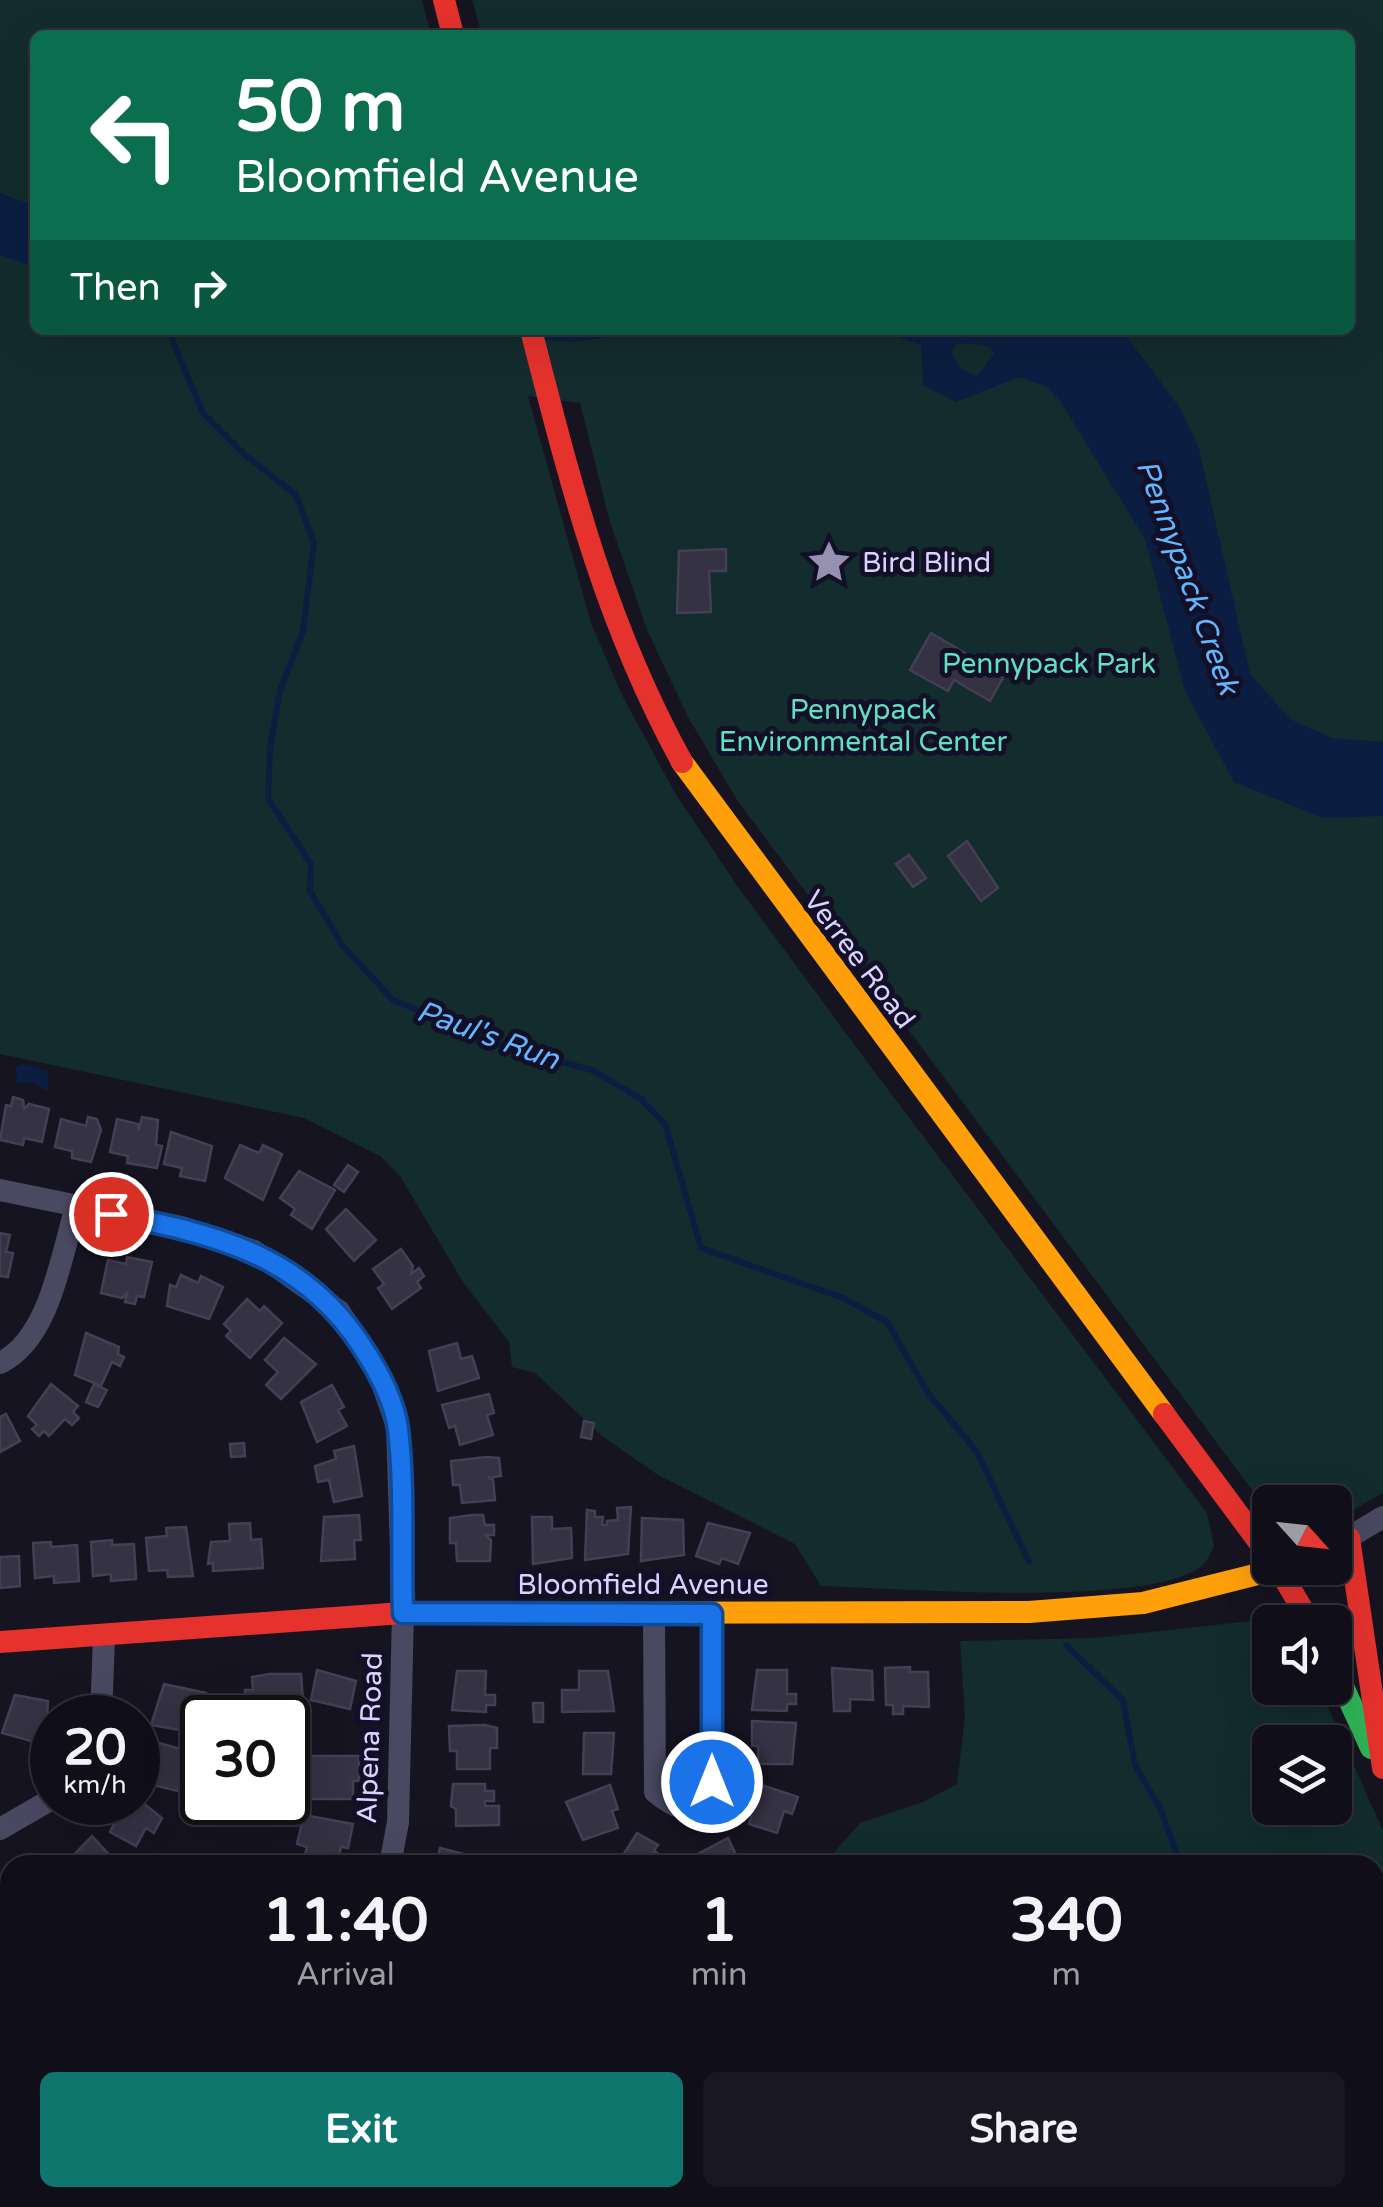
<!DOCTYPE html>
<style>
body{margin:0;font-family:"Varela Round",sans-serif;background:#191822;color:#f1f3f6;height:100vh;display:flex;flex-direction:column;font-size:38px;white-space:nowrap}
*{box-sizing:border-box;margin:0}
p{font-size:32px;color:#9c9ca2}
.icon{flex:none;width:55px;height:55px;fill:none;stroke:currentColor;stroke-width:2;stroke-linecap:round;stroke-linejoin:round}
.map{position:relative;flex:1;overflow:hidden}
.sheet{position:absolute;left:0px;top:1855px;width:1385px;height:352px;display:flex;flex-direction:column;background:#100f19;border-radius:30px 30px 0 0;box-shadow:0 10px 40px #0002,0 0 0 2px #302f38}
.sheet>*{flex:none}
.top-card{position:absolute;left:30px;top:30px;width:1325px;height:305px;border-radius:15px;box-shadow:0 10px 40px #0002,0 0 0 2px #302f38;background:#0b6e4f;color:#fff;overflow:hidden}
.needle{width:65px;rotate:117deg}
.buttons{position:absolute;left:1252px;top:1485px;display:grid;gap:20px}
.buttons a{display:grid;place-items:center;width:100px;height:100px;border-radius:15px;background:#100f19;box-shadow:0 10px 40px #0002,0 0 0 2px #302f38;font-size:50px}
.speed{position:absolute;left:30px;top:1695px;display:flex;gap:20px;font-size:50px;font-weight:700;text-align:center}
.speed>*{display:grid;place-content:center;width:130px;height:130px;border-radius:50%;background:#100f19;box-shadow:0 10px 40px #0002,0 0 0 2px #302f38;line-height:1}
.speed small{font-size:25px;font-weight:400}
.speed .limit{border:5px solid #111;border-radius:15px;background:#fff;color:#111}
.pin{position:absolute;display:grid;place-items:center;width:85px;height:85px;color:#fff;margin:-42px;border:5px solid #fff;border-radius:50%;box-shadow:0 2px 10px #0007}
.me{position:absolute;width:110px;margin:-55px;rotate:0deg;stroke-linejoin:round;filter:drop-shadow(0 0 8px #0008)}
.turn{display:flex;align-items:center;gap:35px;height:210px;padding:0 40px;font-size:45px}
.turn .icon{width:130px;height:130px;stroke-width:2.5}
.turn b{display:block;font-size:70px;line-height:85px}
.then{display:flex;align-items:center;height:95px;padding:0 40px;background:#0003;gap:20px;font-size:38px}
.eta{display:flex;justify-content:space-evenly;align-items:center;height:170px;text-align:center}
.eta b{font-size:60px;font-weight:700;line-height:70px}
.button{display:flex;gap:20px;margin-top:auto;padding:20px 40px}
.button a{flex:1;height:115px;border-radius:15px;background:#0f766e;color:#fff;font-size:40px;font-weight:700;line-height:115px;text-align:center}
.button a+a{background:#191822;color:#f1f3f6}
.map>svg:first-child{display:block}
.green{fill:#132c2d;fill-rule:evenodd}
.water{fill:#0b1e41;fill-rule:evenodd}
.lines{fill:none;stroke-linecap:round;stroke-linejoin:round}
.stream{stroke:#0b1e41;stroke-width:6}
.building{fill:#343243;stroke:#433f54;stroke-width:2.5}
.street{stroke:#4a4962;stroke-width:22}
.fast{stroke:#30b455;stroke-width:22}
.slow{stroke:#ff9f0a;stroke-width:22}
.jam{stroke:#e5322d;stroke-width:22}
.route-casing{stroke:#114b97;stroke-width:25}
.route{stroke:#1a73e8;stroke-width:18}
.labels{text-anchor:middle;stroke-width:10;stroke-linejoin:round;paint-order:stroke}
.poi-label{font-size:28px;fill:#d9d4ff;stroke:#130f26;text-anchor:start}
.park-label{font-size:28px;fill:#5fe0c0;stroke:#130f26}
.street-label{font-size:28px;fill:#d9d4ff;stroke:#130f26}
.water-label{font-size:30px;font-style:italic;fill:#62b6ff;stroke:#130f26}
</style>
<div class="map">
<svg width="1383" height="2207" viewBox="0 0 1383 2207">
<rect width="100%" height="100%" fill="#161421"/>
<g class="green">
<path d="M0,0H422L431,35H35V330H1350V35H482L472,0H1383V1493L1335,1520V1502H1270V1514L737,800L688,717L647,630L609,519L580,403L528,396L591,623L622,695L675,793L738,887L862,1055L1207,1513L1214,1546C1211,1552 1208,1560 1203,1565C1152,1609 894,1588 821,1586L795,1544L658,1475L602,1436L535,1373L512,1367L509,1342L463,1282L400,1176L380,1156L304,1118L0,1054Z"/>
<path d="M1260,1620L1270,1632V1688H1315L1324,1698L1383,1831V2207H1060L1057,2198H1375V1865H823L860,1823L923,1802L957,1784L965,1716L960,1641L1095,1638ZM1270,1742H1335V1808H1270Z"/>
</g>
<g class="water">
<polygon points="0,193 35,206 35,267 0,255"/>
<polygon points="423,330 667,330 572,342"/>
<path d="M876,330H1122L1182,411L1199,449L1250,674L1290,719L1332,738L1383,742V816L1323,818L1234,782L1185,691L1145,539L1060,401L1045,386L1019,377L956,402L923,385L921,345ZM969,343L988,346L995,353L977,377L961,368L951,353L956,344Z"/>
<polygon points="22,1064 48,1071 48,1091 32,1083 17,1083 16,1067"/>
</g>
<g class="lines">
<g class="stream">
<polyline points="168,330 203,413 245,455 296,495 314,543 303,631 280,691 270,748 268,799 311,864 310,891 343,946 393,1000 510,1049 592,1070 641,1099 665,1124 701,1248 843,1298 887,1322 928,1393 977,1452 1029,1562"/>
<polyline points="1066,1645 1123,1700 1135,1765 1160,1808 1181,1865"/>
<polyline points="1219,2198 1219,2207"/>
</g>
</g>
<g class="building">
<polygon points="726,549 726,571 709,571 711,612 677,613 679,551"/>
<polygon points="931,633 1004,676 990,701 954,680 948,691 910,670"/>
<polygon points="967,841 998,888 981,901 948,856"/>
<polygon points="909,855 926,878 913,887 896,864"/>
<polygon points="13,1097 23,1100 24,1109 29,1104 49,1109 42,1142 24,1138 23,1145 0,1140 6,1105 11,1106"/>
<polygon points="88,1117 97,1119 101,1130 91,1162 72,1158 72,1151 55,1147 61,1119 86,1126"/>
<polygon points="142,1117 158,1120 156,1145 162,1146 157,1168 127,1163 128,1156 110,1152 117,1119 138,1124 139,1130"/>
<polygon points="171,1132 212,1146 205,1181 180,1176 182,1168 164,1164"/>
<polygon points="240,1145 259,1153 263,1145 282,1154 263,1200 225,1178"/>
<polygon points="348,1165 358,1172 344,1192 334,1185"/>
<polygon points="299,1171 335,1190 312,1229 291,1215 295,1209 280,1198"/>
<polygon points="346,1209 376,1240 354,1261 326,1229"/>
<polygon points="0,1233 10,1235 6,1252 13,1253 8,1277 0,1276"/>
<polygon points="401,1249 413,1266 411,1274 419,1268 424,1276 417,1282 421,1288 392,1309 378,1288 384,1284 373,1269"/>
<polygon points="127,1257 152,1262 144,1297 137,1296 135,1304 125,1302 127,1293 122,1298 101,1293 108,1260 126,1264"/>
<polygon points="181,1275 198,1283 201,1276 223,1287 209,1319 167,1306 170,1285 176,1287"/>
<polygon points="247,1299 260,1311 264,1306 282,1323 250,1358 226,1336 231,1331 224,1324"/>
<polygon points="86,1333 119,1347 118,1354 124,1357 120,1366 112,1362 101,1386 75,1375"/>
<polygon points="284,1338 316,1364 281,1399 266,1385 278,1372 265,1360"/>
<polygon points="457,1343 461,1359 472,1356 479,1378 438,1391 429,1351"/>
<polygon points="51,1384 78,1406 73,1412 79,1418 72,1425 65,1419 49,1436 44,1431 39,1436 32,1429 37,1425 28,1416"/>
<polygon points="94,1384 107,1390 98,1407 86,1402"/>
<polygon points="332,1385 344,1407 338,1410 347,1426 317,1442 301,1402"/>
<polygon points="489,1394 494,1413 487,1415 493,1435 460,1445 455,1426 449,1428 442,1405"/>
<polygon points="6,1414 20,1441 0,1452 0,1417"/>
<polygon points="584,1421 594,1423 591,1439 581,1437"/>
<polygon points="244,1443 245,1456 231,1457 230,1444"/>
<polygon points="354,1446 362,1496 334,1502 329,1480 318,1482 315,1466 336,1459 334,1451"/>
<polygon points="486,1457 499,1458 501,1476 488,1478 493,1479 495,1500 462,1503 460,1485 453,1485 451,1461"/>
<polygon points="631,1507 628,1554 585,1560 587,1510 595,1511 595,1517 603,1517 602,1525 607,1525 607,1521 618,1520 617,1508"/>
<polygon points="359,1515 361,1540 354,1540 355,1559 321,1561 324,1517"/>
<polygon points="472,1515 483,1515 485,1525 494,1525 494,1535 485,1535 491,1540 490,1561 457,1561 456,1543 450,1543 450,1518"/>
<polygon points="532,1517 552,1517 552,1529 571,1528 572,1558 533,1564"/>
<polygon points="642,1518 683,1520 684,1555 641,1561"/>
<polygon points="250,1523 251,1540 261,1539 263,1568 213,1571 213,1563 208,1564 211,1542 230,1541 229,1524"/>
<polygon points="708,1523 750,1533 738,1564 722,1558 719,1564 696,1556"/>
<polygon points="186,1527 193,1576 168,1577 167,1570 149,1571 146,1538 167,1536 166,1528"/>
<polygon points="112,1540 112,1545 134,1544 136,1579 111,1581 111,1574 93,1576 91,1542"/>
<polygon points="51,1542 51,1547 77,1545 79,1581 54,1583 54,1576 35,1578 33,1543"/>
<polygon points="19,1556 20,1586 0,1588 0,1557"/>
<polygon points="910,1667 910,1672 928,1672 929,1707 903,1706 903,1714 893,1714 893,1705 886,1705 885,1668"/>
<polygon points="832,1668 872,1671 873,1700 850,1699 850,1711 834,1711"/>
<polygon points="317,1670 356,1681 350,1709 311,1700"/>
<polygon points="757,1670 787,1670 787,1694 796,1694 796,1704 787,1704 787,1711 752,1710"/>
<polygon points="457,1671 486,1671 485,1695 495,1695 495,1705 486,1705 486,1712 452,1710"/>
<polygon points="579,1671 608,1671 614,1711 562,1712 562,1690 579,1690"/>
<polygon points="269,1674 301,1674 303,1700 246,1704 245,1690 253,1690 252,1677"/>
<polygon points="164,1684 206,1693 203,1702 196,1700 193,1711 202,1713 197,1733 151,1725"/>
<polygon points="15,1695 48,1701 45,1745 2,1733"/>
<polygon points="533,1703 543,1703 543,1722 534,1722"/>
<polygon points="752,1721 796,1723 792,1764 758,1764 758,1746 752,1746"/>
<polygon points="485,1725 497,1728 497,1748 490,1748 490,1769 457,1769 457,1751 450,1751 449,1726"/>
<polygon points="584,1733 614,1733 611,1774 583,1774"/>
<polygon points="152,1741 195,1753 191,1772 183,1770 178,1791 149,1784 152,1767 146,1765"/>
<polygon points="310,1756 359,1756 359,1781 353,1781 353,1799 310,1799"/>
<polygon points="453,1784 485,1784 485,1791 494,1791 494,1801 485,1801 485,1806 499,1806 499,1825 456,1826 456,1809 451,1806"/>
<polygon points="759,1784 798,1797 792,1814 784,1811 777,1833 749,1824 754,1807 747,1803 753,1785"/>
<polygon points="610,1785 618,1809 612,1811 618,1828 583,1840 566,1802"/>
<polygon points="138,1799 162,1818 154,1833 146,1828 136,1846 110,1832 125,1802"/>
<polygon points="304,1815 353,1824 348,1848 341,1847 337,1864 304,1857 307,1847 297,1844"/>
<polygon points="637,1833 658,1845 654,1851 670,1861 667,1865 618,1863"/>
<polygon points="92,1836 113,1859 107,1865 64,1865"/>
<polygon points="728,1838 741,1865 696,1865 692,1857"/>
<polygon points="440,1848 471,1856 480,1865 436,1865"/>
<polygon points="4,2157 10,2188 0,2193 0,2159"/>
<polygon points="229,2198 257,2198 261,2207 233,2207"/>
<polygon points="257,2198 283,2198 288,2207 261,2207"/>
<polygon points="545,2198 558,2198 563,2207 536,2207 534,2203"/>
<polygon points="788,2198 831,2198 806,2207 792,2207"/>
<polygon points="831,2198 841,2198 844,2207 806,2207"/>
<polygon points="939,2198 983,2198 986,2206 942,2207"/>
</g>
<g class="lines">
<g class="street">
<polyline points="0,1190 181,1227 254,1251 339,1311 377,1369 397,1426 403,1613 398,1822 390,1865"/>
<path d="M0,1363C50,1339 61,1256 76,1207"/>
<polyline points="1338,1544 1383,1517"/>
<path d="M654,1615L655,1792C672,1806 681,1812 703,1803L712,1782V1614"/>
<polyline points="101,1718 104,1636"/>
<polyline points="0,1829 52,1799"/>
<polyline points="0,2109 10,2104"/>
<polyline points="322,2198 326,2207"/>
<polyline points="595,2198 599,2207"/>
<polyline points="883,2198 887,2207"/>
<polyline points="399,2207 422,2198"/>
</g>
<polyline class="fast" points="1335,1669 1371,1748"/>
<g class="slow">
<polyline points="682,762 1164,1414"/>
<polyline points="517,1613 1029,1612 1143,1603 1282,1568"/>
</g>
<g class="jam">
<polyline points="444,0 453,35"/>
<path d="M531,330C571,485 604,620 682,762"/>
<polyline points="1164,1414 1270,1557"/>
<polyline points="1349,1538 1383,1768"/>
<polyline points="1278,1568 1310,1622"/>
<polyline points="0,1642 403,1613 517,1613"/>
</g>
</g>
<g class="lines">
<g class="route-casing">
<path id="route" d="M111,1214C211,1233 302,1254 361,1345C377,1369 394,1399 398,1429C405,1488 401,1553 403,1613L712,1614V1782"/>
</g>
<use href="#route" class="route"/>
</g>
<defs>
<g id="sight-bare" transform="scale(3.45)"><path d="M0-6L1.8-2.2L6-1.7L2.9 1.2L3.7 5.4L0 3.3L-3.7 5.4L-2.9 1.2L-6-1.7L-1.8-2.2Z" fill="#9591b1" stroke="#130f26" stroke-width="2.5" paint-order="stroke"/></g>
</defs>
<g fill-rule="evenodd">
<use href="#sight-bare" x="829" y="562"/>
</g>
<g class="labels">
<g class="poi-label">
<text x="862" y="572">Bird Blind</text>
</g>
<g class="park-label">
<text x="1049" y="673">Pennypack Park</text>
<text x="863" y="719">Pennypack<tspan x="863" dy="32">Environmental Center</tspan></text>
</g>
<g class="street-label">
<text transform="translate(860 959) rotate(53)" y="10">Verree Road</text>
<text x="643" y="1594">Bloomfield Avenue</text>
<text transform="translate(369 1738) rotate(-88)" y="10">Alpena Road</text>
</g>
<g class="water-label">
<text transform="translate(1188 577) rotate(70)" y="10">Pennypack Creek</text>
<text transform="translate(488 1035) rotate(20)" y="10">Paul's Run</text>
</g>
</g>
</svg>
<div class="buttons">
<a><svg class="needle" viewBox="-14 -14 28 28"><path d="M0-13l5 13h-10z" fill="#e53935"/><path d="M0 13l5-13h-10z" fill="#9c9ca2"/></svg></a>
<a><svg class="icon" aria-label="sound" viewBox="0 0 24 24"><path d="M4 9h4l5-4v14l-5-4H4zM17 9q2 3 0 6"/></svg></a>
<a><svg class="icon" aria-label="layers" viewBox="0 0 24 24"><path d="M12 4l9 5-9 5-9-5zM3 14l9 5 9-5"/></svg></a>
</div>
<div class="speed"><div>20<small>km/h</small></div><div class="limit">30</div></div>
<div class="pin" style="left:111px;top:1214px;background:#d93025"><svg class="icon" aria-label="arrive" viewBox="0 0 24 24"><path d="M6 21V4h12l-3 4 3 4H6"/></svg></div>
<svg class="me" style="left:712px;top:1782px" viewBox="-20 -20 40 40"><circle r="17" fill="#1a73e8" stroke="#fff" stroke-width="3"/><path d="M0-11L8 9 0 5-8 9z" fill="#fff"/></svg>
<div class="top-card">
<div class="turn"><svg class="icon" aria-label="left" viewBox="0 0 24 24"><path d="M17 20v-9H6M10 6l-5 5 5 5"/></svg><div><b>50 m</b>Bloomfield Avenue</div></div>
<div class="then">Then<svg class="icon" aria-label="right" viewBox="0 0 24 24"><path d="M7 20v-9h11M14 6l5 5-5 5"/></svg></div>
</div>
<section class="sheet">
<div class="eta">
<div><b>11:40</b><p>Arrival</p></div>
<div><b>1</b><p>min</p></div>
<div><b>340</b><p>m</p></div>
</div>
<div class="button"><a>Exit</a><a>Share</a></div>
</section>
</div>
